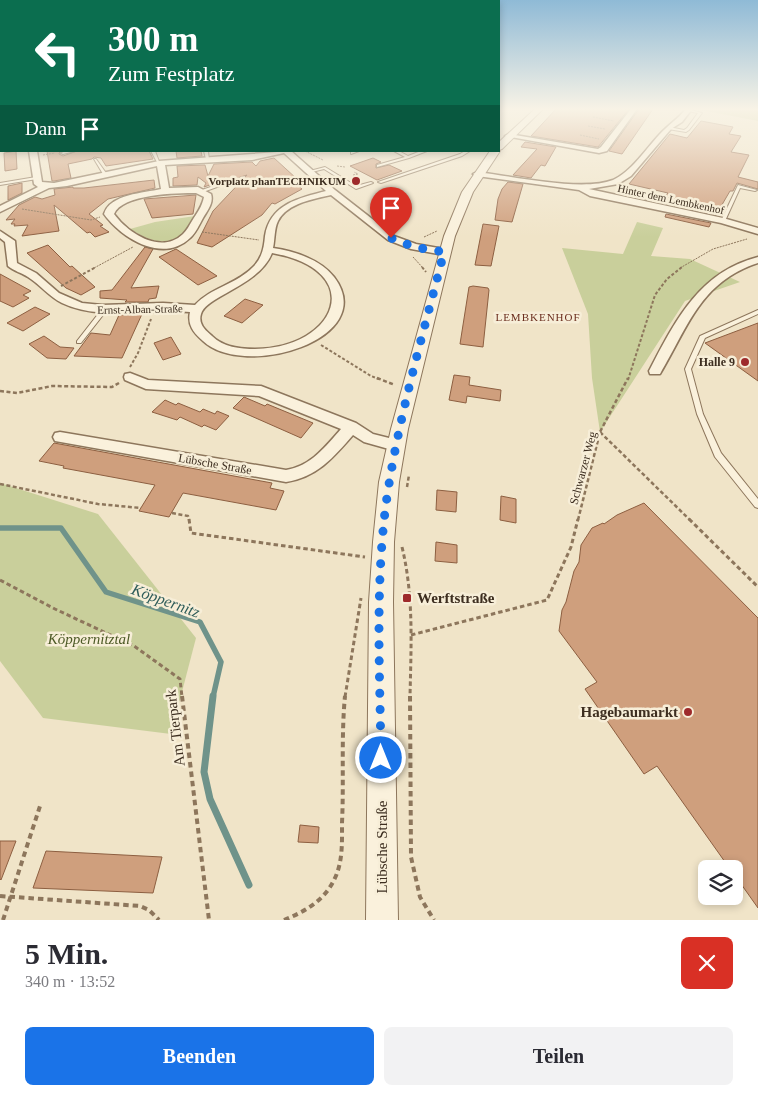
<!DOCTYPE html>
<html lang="de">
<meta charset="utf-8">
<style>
body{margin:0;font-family:"Times New Roman",serif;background:#f2f2f3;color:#2b2b33;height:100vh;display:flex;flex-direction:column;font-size:19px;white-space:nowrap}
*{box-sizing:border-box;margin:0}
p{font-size:16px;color:#7c7c81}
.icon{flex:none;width:28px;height:28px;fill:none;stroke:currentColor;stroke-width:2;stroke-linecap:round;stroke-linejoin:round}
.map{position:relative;height:920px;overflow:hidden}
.sheet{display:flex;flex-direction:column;background:#fff;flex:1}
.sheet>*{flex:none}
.banner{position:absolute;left:0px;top:0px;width:500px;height:152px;box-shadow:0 2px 8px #0003;background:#0b6e4f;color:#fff;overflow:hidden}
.buttons{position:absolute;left:698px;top:860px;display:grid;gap:10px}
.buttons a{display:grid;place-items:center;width:45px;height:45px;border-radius:8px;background:#fff;box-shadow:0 2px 8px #0003;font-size:25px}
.pin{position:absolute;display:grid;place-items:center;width:42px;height:42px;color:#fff;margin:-51px -21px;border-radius:50% 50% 50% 0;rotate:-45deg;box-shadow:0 0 5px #0007}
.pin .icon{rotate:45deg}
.me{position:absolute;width:55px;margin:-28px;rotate:0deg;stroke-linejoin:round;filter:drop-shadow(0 0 4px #0008)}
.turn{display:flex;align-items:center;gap:18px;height:105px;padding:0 25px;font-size:22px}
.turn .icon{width:65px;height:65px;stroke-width:2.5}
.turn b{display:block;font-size:35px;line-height:42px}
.then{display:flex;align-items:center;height:48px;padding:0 25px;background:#0003;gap:10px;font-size:19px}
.round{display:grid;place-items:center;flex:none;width:52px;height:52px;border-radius:8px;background:#f2f2f3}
.headline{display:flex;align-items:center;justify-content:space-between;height:85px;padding:0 25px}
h1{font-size:30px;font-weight:600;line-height:38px}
.primary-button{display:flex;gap:10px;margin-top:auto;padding:10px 25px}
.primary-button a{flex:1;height:58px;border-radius:8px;background:#1a73e8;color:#fff;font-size:20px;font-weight:600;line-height:58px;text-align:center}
.primary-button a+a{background:#f2f2f3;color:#2b2b33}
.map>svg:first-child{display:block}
.green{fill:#c9cf9b}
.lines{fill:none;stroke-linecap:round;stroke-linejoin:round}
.stream-far1{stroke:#6f938a;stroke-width:5.5}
.stream{stroke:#6f938a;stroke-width:7}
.building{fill:#cf9f7d;stroke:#8d5f41}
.service-casing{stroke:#8d765c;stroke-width:2}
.minor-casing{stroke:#8d765c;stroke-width:3}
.tertiary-casing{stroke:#8d765c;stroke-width:2}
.path-far4{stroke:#8d765c;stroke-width:1;stroke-dasharray:2 1;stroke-linecap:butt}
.path-far3{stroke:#8d765c;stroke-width:2;stroke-dasharray:3 2;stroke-linecap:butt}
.path-far2{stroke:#8d765c;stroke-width:2.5;stroke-dasharray:4 2.5;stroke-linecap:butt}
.path-far1{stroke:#8d765c;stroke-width:3;stroke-dasharray:4.5 3;stroke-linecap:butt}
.path{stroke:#8d765c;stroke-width:4;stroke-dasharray:5.5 4;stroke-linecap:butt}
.service{fill:#faf1dc;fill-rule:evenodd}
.minor{fill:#faf1dc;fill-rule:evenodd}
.tertiary{fill:#faf1dc;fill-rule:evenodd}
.route{stroke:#1a73e8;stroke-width:9;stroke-dasharray:0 16.2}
.poi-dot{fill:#9e2a2b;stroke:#f7eed8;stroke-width:2}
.labels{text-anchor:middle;stroke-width:5;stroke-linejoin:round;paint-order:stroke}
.far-poi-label{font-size:11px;font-weight:bold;fill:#3d2e20;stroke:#f7eed8;text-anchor:end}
.far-street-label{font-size:11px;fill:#3d2e20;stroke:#f7eed8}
.far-neighbourhood-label{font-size:11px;letter-spacing:1px;fill:#6b2e1e;stroke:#f7eed8}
.poi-label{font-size:12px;font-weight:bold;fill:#3d2e20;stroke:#f7eed8;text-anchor:end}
.street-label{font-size:12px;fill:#3d2e20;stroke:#f7eed8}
.near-poi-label{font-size:15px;font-weight:bold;fill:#3d2e20;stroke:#f7eed8;text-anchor:start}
.near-park-label{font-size:15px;font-style:italic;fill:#4d5a26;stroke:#f7eed8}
.near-street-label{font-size:15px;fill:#3d2e20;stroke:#f7eed8}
.near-water-label{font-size:16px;font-style:italic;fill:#2f5d5a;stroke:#f7eed8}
</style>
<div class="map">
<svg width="758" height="920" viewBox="0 0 758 920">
<rect width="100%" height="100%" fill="#f0e4c8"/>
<g class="green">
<polygon points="696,109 758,109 758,121"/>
<path d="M195,216C177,248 160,247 130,229L155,222Z"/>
<polygon points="637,222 663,228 651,256 690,259 740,282 685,301 600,432 592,378 588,314 562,248 623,254"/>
<polygon points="0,483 98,514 196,638 171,734 43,718 0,661"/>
</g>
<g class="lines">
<polyline class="stream-far1" points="0,528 61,528 106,592 200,622 221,662 213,697"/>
<polyline class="stream" points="213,696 204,772 210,799 249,885"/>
</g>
<g class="building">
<polygon points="556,109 629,109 598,147 531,136"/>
<polygon points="639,109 653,109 622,154 609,151"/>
<polygon points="701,121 733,127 729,134 741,136 731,152 749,155 738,177 758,182 758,189 737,183 733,191 730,191 716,215 661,202 668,193 629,184 670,134 687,138"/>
<polygon points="525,142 556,147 545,166 541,165 531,178 513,175 537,149 521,147"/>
<polygon points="16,151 17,169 5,171 4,153"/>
<polygon points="47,151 60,151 59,154 63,156 77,151 149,151 153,159 106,166 101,158 94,157 92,159 68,164 71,178 54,181 52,181"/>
<polygon points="176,151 201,151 202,156 177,158"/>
<polygon points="274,158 297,179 292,180 302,189 275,204 272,203 262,215 212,247 197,243 213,211 247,175 231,180 227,179 204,187 206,183 198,177 197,185 173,186 173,178 178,177 177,166 205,165 208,176 214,164 252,162 256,166 260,161"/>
<polygon points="373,158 381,162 376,164 376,168 389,165 402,171 377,180 350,166"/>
<polygon points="154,180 155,188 108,199 89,214 103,225 100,226 109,232 95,237 90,232 87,233 54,205 59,231 22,236 28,225 14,226 15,224 11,224 15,219 6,220 19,205 35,197 42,199 55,195 54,189 73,187 73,188 84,188"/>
<polygon points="508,182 523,184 512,222 495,220 498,199 502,189"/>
<polygon points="22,183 22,193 8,200 8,186"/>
<polygon points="196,195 193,214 152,218 144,199"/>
<polygon points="666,214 711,223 709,227 665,217"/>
<polygon points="483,224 499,226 491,266 475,265"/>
<polygon points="48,245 70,267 72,266 95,287 81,295 66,288 27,253"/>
<polygon points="145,247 153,249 131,288 159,286 156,298 149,299 148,302 125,302 127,300 100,298 100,291 112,290"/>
<polygon points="176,249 217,276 198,285 159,257"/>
<polygon points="0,274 31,291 23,295 29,298 13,307 0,301"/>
<polygon points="473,286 488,288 489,290 483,347 460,344 469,287"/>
<polygon points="245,299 263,305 242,323 224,316"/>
<polygon points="35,307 50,314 23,331 7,323"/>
<polygon points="142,314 122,358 74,356 91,333 110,335 119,315"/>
<polygon points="758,323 758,381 705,343"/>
<polygon points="44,336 60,347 74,348 66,359 47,358 29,344"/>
<polygon points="171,337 181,354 163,360 154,343"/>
<polygon points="454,375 470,377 469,385 501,390 500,401 467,396 466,403 449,400"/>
<polygon points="244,397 265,406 267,404 313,423 301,438 233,408"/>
<polygon points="165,400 176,405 178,403 200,412 203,409 215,414 217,411 229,416 216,430 204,425 202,427 180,417 177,420 152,412"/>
<polygon points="54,443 272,483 270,488 284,491 276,510 183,493 169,517 139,511 155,485 63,468 64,466 39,461"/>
<polygon points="437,490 457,492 456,512 436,510"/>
<polygon points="501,496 516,499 516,523 500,520"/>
<polygon points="644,503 758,618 758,908 734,874 734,869 730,869 657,766 644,774 585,689 597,682 559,631 562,610 566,602 574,571 579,562 581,545 592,528 603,523 604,524 617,515"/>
<polygon points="436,542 457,545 457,563 435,561"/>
<polygon points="300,825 319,827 318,843 298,842"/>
<polygon points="0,841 16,841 1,880 0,879"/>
<polygon points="46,851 162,857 153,893 33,888"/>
</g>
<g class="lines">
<g class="service-casing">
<g id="service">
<polygon points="687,109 702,113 689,130 686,132 668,129 669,127 684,130 687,128 698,113 687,111"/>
<rect x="0" y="148" width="1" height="2"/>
<polygon points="66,151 75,151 63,154 61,153"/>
<polygon points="151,151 155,151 160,164 158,164"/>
<polygon points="204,151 208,151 209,160 206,159"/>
<polygon points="353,151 359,151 351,154 351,152"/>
<polygon points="394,151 399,151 408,156 421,151 427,151 409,158 377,167 377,165 405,157"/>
<polygon points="465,151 470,151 462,156 381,183 378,182 460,154"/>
<polygon points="94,159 96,159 106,173 105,174 103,174"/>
<polygon points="325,167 356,186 371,182 373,183 356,189 324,169 308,173 306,172"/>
<polygon points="36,177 38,178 37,179 0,185 0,183"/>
<polygon points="228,181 231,182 203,192 199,191"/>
<polygon points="738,185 757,190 755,191 740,188 725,221 721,222 721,221"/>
<polygon points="104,308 107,310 81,343 77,343 77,341 102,309"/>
<polygon points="758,310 758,314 705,338 691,369 703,414 721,453 758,499 758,508 755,507 715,457 697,414 685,369 700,336"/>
</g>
</g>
<g class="minor-casing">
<g id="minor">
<polygon points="631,109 637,109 607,151 599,153 505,136 509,134 598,149 601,147"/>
<path d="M686,109H692L682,122L671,129L631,176L618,184L589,189L723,218L758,228V234L721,223L590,196L579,190L477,176L473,174L477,172C512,176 582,192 613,180C631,172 646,149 659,135C668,125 678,119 686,109Z"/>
<path d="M29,151H37L42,182L54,183L159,161L291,151L335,190L394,236L416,244L444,249L449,252L444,255L411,249L388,240L331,195C314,199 287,203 278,221C274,229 275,239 273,248C295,251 321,260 334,277C381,339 244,380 203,341C194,333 187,325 190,312C150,309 99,321 62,303C48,296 41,285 28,277C22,273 14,271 8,266L5,242L0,238V231L15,241L17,263L36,273L59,293L82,303L102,305L163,303L195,305C210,288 237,284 253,267C262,258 264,248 265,236C270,204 299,198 326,191L284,153L252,160L165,165L169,188L198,187L211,194C214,203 207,211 203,218C199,225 196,233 190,238C163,264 121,238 104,214C110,194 144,193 161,189L157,166L67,186L49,188L0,212V206L38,187L34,184ZM196,193L204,197C202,207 197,213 192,221C189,226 187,230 183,234C161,255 128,233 114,214C122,194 177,193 196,193ZM272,253C368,270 338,348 255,349C240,349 223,347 212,336C205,330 198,324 201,314C206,296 259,286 272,253Z"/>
<path d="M758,257V263C700,282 688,327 660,374H650L649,371C675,321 699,272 758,257Z"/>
<path d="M130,373L148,380L261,386L356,423L373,434L401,441L403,445L401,449L396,451L364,442L353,435C333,458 317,477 286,482L55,441L53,437L55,433L60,432L286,470C311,466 325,447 341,429L259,396L146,389L125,380L124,377L125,374Z"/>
</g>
</g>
<g class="tertiary-casing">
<polygon id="tertiary" points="535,109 543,109 502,149 499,150 500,151 473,192 455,236 408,429 399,482 394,542 393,602 398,920 366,920 369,602 373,542 379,482 391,429 444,236 462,192 490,151 499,151 499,142"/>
</g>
<g class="path-far4">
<polyline points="667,109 675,110"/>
<polyline points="593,117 614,121"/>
<polyline points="588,126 605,129"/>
<polyline points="580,135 599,139"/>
<polyline points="305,151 323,160"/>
<polyline points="43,155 55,153"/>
<polyline points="337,166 345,167"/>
<polyline points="353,175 358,174 354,172"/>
<polyline points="22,209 91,220 100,217"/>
<polyline points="202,232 259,240"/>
<polyline points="424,237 437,231"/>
<polyline points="413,257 423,268"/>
<polyline points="94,268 133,247"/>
<polyline points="680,268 713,249 747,239"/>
</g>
<g class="path-far3">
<polyline points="422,267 426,272"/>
<polyline points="61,286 96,267"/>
<polyline points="321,345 371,376 381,380"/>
<polyline points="130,367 138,353 151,319"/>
<polyline points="628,380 655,295 667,279 682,267"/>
</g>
<g class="path-far2">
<polyline points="377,378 395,385"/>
<polyline points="0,391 17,393 52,386 112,387 119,383"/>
<polyline points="600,432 690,520"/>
<polyline points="0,484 98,504 141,508"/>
<polyline points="407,487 409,475"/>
<polyline points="172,513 188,516 189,520"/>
<polyline points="578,520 600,432 628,378"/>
</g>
<g class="path-far1">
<polyline points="189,519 191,533 365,557"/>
<polyline points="689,519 758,587"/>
<path d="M402,547C414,596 411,647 410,697"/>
<polyline points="0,580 55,609 134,646 180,679 182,697"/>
<polyline points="411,635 547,600 571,547 578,519"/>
<polyline points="345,697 361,598"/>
</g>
<g class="path">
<polyline points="182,696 209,920"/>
<polyline points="410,696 411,857 420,897 434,920"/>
<polyline points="0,896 140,906 149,910 159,920"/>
<polyline points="3,920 41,803"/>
<path d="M284,920C304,912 324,901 334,880C343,863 342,842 342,823C344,781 341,738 345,696"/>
</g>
<use href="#service" class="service"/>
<use href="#minor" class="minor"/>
<use href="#tertiary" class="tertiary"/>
</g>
<linearGradient id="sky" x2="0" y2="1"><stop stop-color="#8fbad6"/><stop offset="0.46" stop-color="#f8f3e6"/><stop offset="1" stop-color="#f8f3e6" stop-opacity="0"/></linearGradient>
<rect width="758" height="237" fill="url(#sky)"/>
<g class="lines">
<path class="route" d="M381,758C380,674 375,588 386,504C398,418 423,335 444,252L414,247L391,238"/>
</g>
<g class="poi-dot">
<circle cx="356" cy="181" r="5"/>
<circle cx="745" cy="362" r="5"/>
<rect x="402" y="593" width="10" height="10" rx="2.5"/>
<circle cx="688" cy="712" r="5"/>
</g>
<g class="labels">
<g class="far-poi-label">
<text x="346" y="185">Vorplatz phanTECHNIKUM</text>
</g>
<g class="far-street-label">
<text transform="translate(671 199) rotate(12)" y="4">Hinter dem Lembkenhof</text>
<text transform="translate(140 309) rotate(-1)" y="4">Ernst-Alban-Straße</text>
</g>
<g class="far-neighbourhood-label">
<text x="538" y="321">LEMBKENHOF</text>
</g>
<g class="poi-label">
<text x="735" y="366">Halle 9</text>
</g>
<g class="street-label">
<text transform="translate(215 464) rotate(10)" y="4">Lübsche Straße</text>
<text transform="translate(583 468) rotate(-75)" y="4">Schwarzer Weg</text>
</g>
<g class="near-poi-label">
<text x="417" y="603">Werftstraße</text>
<text x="678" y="717" text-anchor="end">Hagebaumarkt</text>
</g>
<g class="near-park-label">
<text x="89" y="644">Köppernitztal</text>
</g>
<g class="near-street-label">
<text transform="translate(175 728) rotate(-97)" y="5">Am Tierpark</text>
<text transform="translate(382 847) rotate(-90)" y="5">Lübsche Straße</text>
</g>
<g class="near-water-label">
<text transform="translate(166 600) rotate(20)" y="6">Köppernitz</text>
</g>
</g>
</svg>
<div class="buttons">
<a><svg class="icon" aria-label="layers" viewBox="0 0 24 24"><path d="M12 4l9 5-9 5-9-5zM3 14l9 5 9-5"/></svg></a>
</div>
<div class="pin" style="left:391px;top:238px;background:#d93025"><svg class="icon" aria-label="arrive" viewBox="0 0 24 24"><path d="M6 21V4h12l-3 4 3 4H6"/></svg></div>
<svg class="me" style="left:381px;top:758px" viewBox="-20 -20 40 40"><circle r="17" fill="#1a73e8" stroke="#fff" stroke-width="3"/><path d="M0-11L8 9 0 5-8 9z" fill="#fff"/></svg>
<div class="banner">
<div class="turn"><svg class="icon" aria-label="left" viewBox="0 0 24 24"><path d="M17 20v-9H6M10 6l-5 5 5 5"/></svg><div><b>300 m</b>Zum Festplatz</div></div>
<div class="then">Dann<svg class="icon" aria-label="arrive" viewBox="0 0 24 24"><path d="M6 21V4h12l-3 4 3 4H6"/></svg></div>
</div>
</div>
<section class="sheet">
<div class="headline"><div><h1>5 Min.</h1><p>340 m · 13:52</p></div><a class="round" style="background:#d93025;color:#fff"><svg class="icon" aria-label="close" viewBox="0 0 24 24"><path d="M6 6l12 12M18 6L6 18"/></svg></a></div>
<div class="primary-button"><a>Beenden</a><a>Teilen</a></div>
</section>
